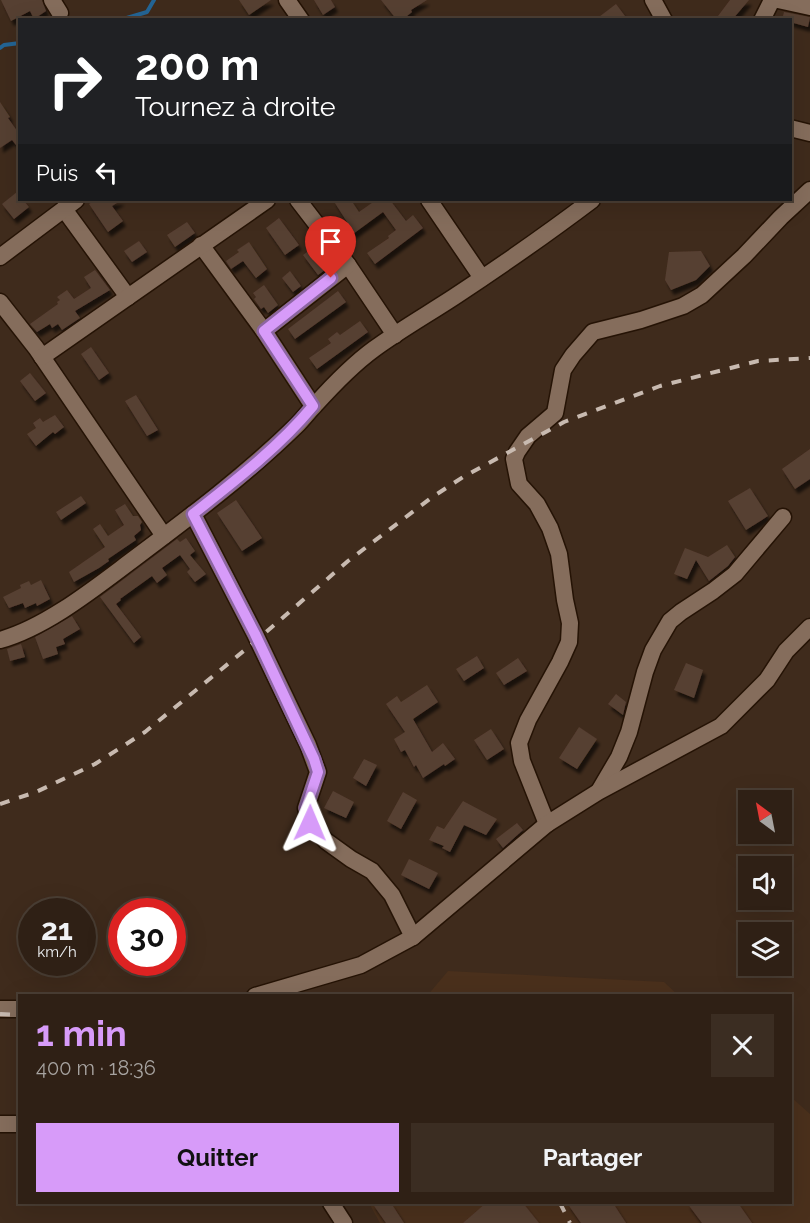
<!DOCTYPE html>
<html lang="fr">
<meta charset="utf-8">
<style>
body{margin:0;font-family:Raleway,sans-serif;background:#3b2d22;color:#f1f3f6;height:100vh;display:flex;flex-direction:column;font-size:22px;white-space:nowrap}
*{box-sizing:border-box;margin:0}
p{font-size:20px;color:#a7a3a0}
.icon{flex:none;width:33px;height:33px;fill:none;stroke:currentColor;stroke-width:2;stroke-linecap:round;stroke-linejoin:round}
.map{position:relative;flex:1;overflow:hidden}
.sheet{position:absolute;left:18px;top:994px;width:774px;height:210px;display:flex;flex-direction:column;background:#2f2015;border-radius:0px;box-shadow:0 6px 24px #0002,0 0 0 2px #4a3e34}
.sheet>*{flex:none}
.top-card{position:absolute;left:18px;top:18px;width:774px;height:183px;border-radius:0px;box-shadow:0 6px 24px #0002,0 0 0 2px #4a3e34;background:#202124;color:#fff;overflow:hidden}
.needle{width:39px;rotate:328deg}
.controls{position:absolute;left:738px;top:790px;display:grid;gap:12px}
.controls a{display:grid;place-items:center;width:54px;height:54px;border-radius:0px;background:#2f2015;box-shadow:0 6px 24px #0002,0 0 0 2px #4a3e34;font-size:30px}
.speed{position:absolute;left:18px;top:898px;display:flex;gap:12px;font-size:30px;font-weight:700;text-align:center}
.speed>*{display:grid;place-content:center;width:78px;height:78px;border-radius:50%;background:#2f2015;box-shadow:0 6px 24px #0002,0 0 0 2px #4a3e34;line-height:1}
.speed small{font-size:15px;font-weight:400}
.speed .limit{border:9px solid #d22;background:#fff;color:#111}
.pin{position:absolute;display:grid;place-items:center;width:51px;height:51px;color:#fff;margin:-62px -26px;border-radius:50% 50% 50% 0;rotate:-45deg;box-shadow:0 0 6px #0007}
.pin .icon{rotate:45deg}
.me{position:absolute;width:66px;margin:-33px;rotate:1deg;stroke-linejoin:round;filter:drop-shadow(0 0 4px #0008)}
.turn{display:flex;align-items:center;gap:21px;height:126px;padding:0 18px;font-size:27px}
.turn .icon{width:78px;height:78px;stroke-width:2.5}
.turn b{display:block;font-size:42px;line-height:51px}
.then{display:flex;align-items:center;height:57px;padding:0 18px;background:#0003;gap:12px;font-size:22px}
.round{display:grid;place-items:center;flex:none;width:63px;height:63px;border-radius:0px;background:#3b2d22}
.overview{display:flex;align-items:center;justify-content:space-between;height:102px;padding:0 18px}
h1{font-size:36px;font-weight:700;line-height:45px;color:#d79bf9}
.button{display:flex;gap:12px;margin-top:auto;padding:12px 18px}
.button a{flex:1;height:69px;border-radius:0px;background:#d79bf9;color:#111;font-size:24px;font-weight:700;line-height:69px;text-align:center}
.button a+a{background:#3b2d22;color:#f1f3f6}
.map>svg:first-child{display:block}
.built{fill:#4a301c}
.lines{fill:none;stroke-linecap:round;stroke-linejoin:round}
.stream{stroke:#246595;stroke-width:4}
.building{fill:#573f32;filter:url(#shadow)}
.minor-casing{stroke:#251305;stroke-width:19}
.minor{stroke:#856d5c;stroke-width:16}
.rail{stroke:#c8bab0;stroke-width:4;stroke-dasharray:10 10;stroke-linecap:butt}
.route-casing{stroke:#8c65a2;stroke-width:15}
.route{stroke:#d79bf9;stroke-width:10}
</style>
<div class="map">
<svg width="810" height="1223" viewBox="0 0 810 1223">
<defs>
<filter id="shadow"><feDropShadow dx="3" dy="5" stdDeviation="1.5" flood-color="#0009"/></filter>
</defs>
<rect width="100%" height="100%" fill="#3f2b1c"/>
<g class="built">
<polygon points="448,971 664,982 679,996 427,996"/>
<polygon points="791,1097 810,1114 810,1223 380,1223 369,1203 790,1203"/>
</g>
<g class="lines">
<g class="stream">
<polyline points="120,20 147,12 154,0"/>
<polyline points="0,48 4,45 20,43"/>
</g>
</g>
<g class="building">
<polygon points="1,0 42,0 46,11 34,19 30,11 11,21"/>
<polygon points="239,0 271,0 249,15"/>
<polygon points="314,0 331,0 335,7 323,15"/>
<polygon points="381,0 427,0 411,10 412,12 402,20 397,20"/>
<polygon points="730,0 749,0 732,20 715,20"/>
<polygon points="616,4 628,20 595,20"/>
<polygon points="784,12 810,17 808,27 790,22 790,20 782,20"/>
<polygon points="0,102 10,117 8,118 20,135 20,150 12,140 0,148"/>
<polygon points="17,192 20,196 20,200 23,200 29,207 14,219 2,204"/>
<polygon points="95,200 122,200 112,206 123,221 108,232 89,204"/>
<polygon points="333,200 351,200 359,212 376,200 390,200 406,221 413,215 423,228 375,264 367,253 389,238 388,236 396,230 383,212 353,234 345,223 347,222"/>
<polygon points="279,218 299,245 285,255 266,228"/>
<polygon points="187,222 195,233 175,247 167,235"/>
<polygon points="139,241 147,252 132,262 124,251"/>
<polygon points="249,242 267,269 256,278 243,261 231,269 226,261 239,252 237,250"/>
<polygon points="314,247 329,267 318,275 303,255"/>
<polygon points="701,251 710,266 696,280 671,290 665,280 669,252"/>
<polygon points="95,270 110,290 75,311 80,318 62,330 58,324 52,328 50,324 37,332 30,324 58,304 57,302 60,300 57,297 67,290 74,299 91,288 84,277"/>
<polygon points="290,271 301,286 293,292 282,278"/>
<polygon points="264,285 278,305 268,313 264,307 261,309 254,299 256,297 253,293"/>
<polygon points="338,291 346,302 295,339 288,329"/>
<polygon points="360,321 368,332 317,369 309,358 331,343 328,339 337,332 340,335"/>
<polygon points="91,347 109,373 99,380 81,354"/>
<polygon points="30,373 46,393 35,401 20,381"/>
<polygon points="136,395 158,430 147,436 125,401"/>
<polygon points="55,415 64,427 55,434 53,432 36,446 27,434 36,428 33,423 40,418 43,422"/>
<polygon points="810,449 810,479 795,489 782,469"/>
<polygon points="750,488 768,516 746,530 728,501"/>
<polygon points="81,496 86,503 61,520 56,512"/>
<polygon points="236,500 262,538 242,551 217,513"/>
<polygon points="125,504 133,516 138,516 142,522 140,525 141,530 134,536 136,540 108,559 109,561 99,568 74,582 69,572 105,547 93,529 100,524 108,536 124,525 115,510"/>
<polygon points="186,538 195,551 190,555 206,574 195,582 187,572 190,569 180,555 162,568 167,575 157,583 152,576 120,599 121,600 116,604 141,637 134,643 100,597 177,539 180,542"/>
<polygon points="727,545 735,557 728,566 709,581 696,560 687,579 674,574 685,548 708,557"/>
<polygon points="41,580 50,599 37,606 36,603 25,608 23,603 9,608 3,597 21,588 20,585 29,581 31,585"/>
<polygon points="72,616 80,629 63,639 65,644 56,647 58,654 43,659 35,637"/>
<polygon points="21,644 25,657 10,661 7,649"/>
<polygon points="477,656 484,668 464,681 456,669"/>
<polygon points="518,658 527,671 504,685 496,673"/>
<polygon points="686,663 703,670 694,698 674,690"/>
<polygon points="427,685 438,702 413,719 432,752 443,743 455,759 445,766 444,764 423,778 416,765 414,767 405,750 401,752 394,739 405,732 386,704 397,696 401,702"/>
<polygon points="616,694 626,702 623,715 608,704"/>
<polygon points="579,727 597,739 577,769 559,758"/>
<polygon points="491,729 504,749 487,760 474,740"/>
<polygon points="364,759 377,765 366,786 353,778"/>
<polygon points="333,791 354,802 346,818 324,808"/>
<polygon points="403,792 417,800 401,829 387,821"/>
<polygon points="463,801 497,819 486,835 464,825 450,852 442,848 444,846 429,840 437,826 444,829"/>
<polygon points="517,823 523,830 503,848 496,839"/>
<polygon points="409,859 438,873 429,889 401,875"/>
<polygon points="372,1203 391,1203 404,1223 386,1223"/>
<polygon points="486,1203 523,1203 539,1223 463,1223"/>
<polygon points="567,1203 613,1203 626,1223 581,1223"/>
<polygon points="687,1203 738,1203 752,1223 702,1223"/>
</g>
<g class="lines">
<g class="minor-casing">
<g id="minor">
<polyline points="52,0 60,13"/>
<polyline points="287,0 301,20"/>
<polyline points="653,0 664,20"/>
<polyline points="778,0 810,7"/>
<polyline points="762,20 772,0"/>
<polyline points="790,128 810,133"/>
<polyline points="298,200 348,265 395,335"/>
<polyline points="429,200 482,278"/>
<polyline points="64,209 128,297"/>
<polyline points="201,245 264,331 313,406"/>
<polyline points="0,257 76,200"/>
<polyline points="0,302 36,348 164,536"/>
<polyline points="264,331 348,265"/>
<polyline points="42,357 267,200"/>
<polyline points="193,514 255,634 308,745 318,772 306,808 310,823 326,841 351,859 372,871 392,895 413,937"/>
<path d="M0,640C47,627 96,587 135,558C191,516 247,474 297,425C303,419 309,411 315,405C333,385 352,365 374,349C400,330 428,314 454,297C501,266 547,234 592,200"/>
<polyline points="599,791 619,757 629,732 645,672 653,650 670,621 681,612 713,591 735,574 783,517"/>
<polyline points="547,824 522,761 519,743 528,720 560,662 569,642 570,623 565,600 559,554 550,528 537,504 519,484 514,459 517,452 528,436 555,413 563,370 573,355 593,332 641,320 683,306 702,295 744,256 781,217 810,190"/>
<polyline points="255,996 361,965 413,937 547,824 598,792 721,726 767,680 786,651 810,627"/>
<polyline points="0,1009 20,1009"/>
<polyline points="0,1124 20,1124"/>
<polyline points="331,1203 344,1223"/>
</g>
</g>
<use href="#minor" class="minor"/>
<g class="rail">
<polyline points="0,804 36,792 95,764 145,732 257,640 348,561 431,498 463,477 564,422 660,386 758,361 810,358"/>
<polyline points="0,1014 20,1015"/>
<polyline points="560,1203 570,1223"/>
</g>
</g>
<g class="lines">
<g class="route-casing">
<path id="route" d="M310,823L306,808L318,772L314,759L255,634L193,514C235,481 279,447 313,406L264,331L331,278"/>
</g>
<use href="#route" class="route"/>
</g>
</svg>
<div class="controls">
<a><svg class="needle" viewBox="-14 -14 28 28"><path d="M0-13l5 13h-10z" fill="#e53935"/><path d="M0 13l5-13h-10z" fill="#a7a3a0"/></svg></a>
<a><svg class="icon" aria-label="sound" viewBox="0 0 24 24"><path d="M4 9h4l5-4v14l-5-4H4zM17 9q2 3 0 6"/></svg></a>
<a><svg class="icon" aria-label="layers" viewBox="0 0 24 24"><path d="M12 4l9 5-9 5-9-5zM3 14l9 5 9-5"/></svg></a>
</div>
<div class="speed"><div>21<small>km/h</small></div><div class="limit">30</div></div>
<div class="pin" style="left:331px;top:278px;background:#d93025"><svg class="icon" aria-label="arrive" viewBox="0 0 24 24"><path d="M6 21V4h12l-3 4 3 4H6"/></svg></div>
<svg class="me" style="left:310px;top:823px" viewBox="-20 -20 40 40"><path d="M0-17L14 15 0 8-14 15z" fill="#d79bf9" stroke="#fff" stroke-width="4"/></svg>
<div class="top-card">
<div class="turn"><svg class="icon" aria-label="right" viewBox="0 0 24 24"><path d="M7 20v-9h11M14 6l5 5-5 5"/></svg><div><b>200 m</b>Tournez à droite</div></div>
<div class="then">Puis<svg class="icon" aria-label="left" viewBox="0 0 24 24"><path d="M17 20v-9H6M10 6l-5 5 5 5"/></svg></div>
</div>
<section class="sheet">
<div class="overview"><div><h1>1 min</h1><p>400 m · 18:36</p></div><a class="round"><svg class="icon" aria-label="close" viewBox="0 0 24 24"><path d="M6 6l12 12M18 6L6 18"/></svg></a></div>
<div class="button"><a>Quitter</a><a>Partager</a></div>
</section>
</div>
